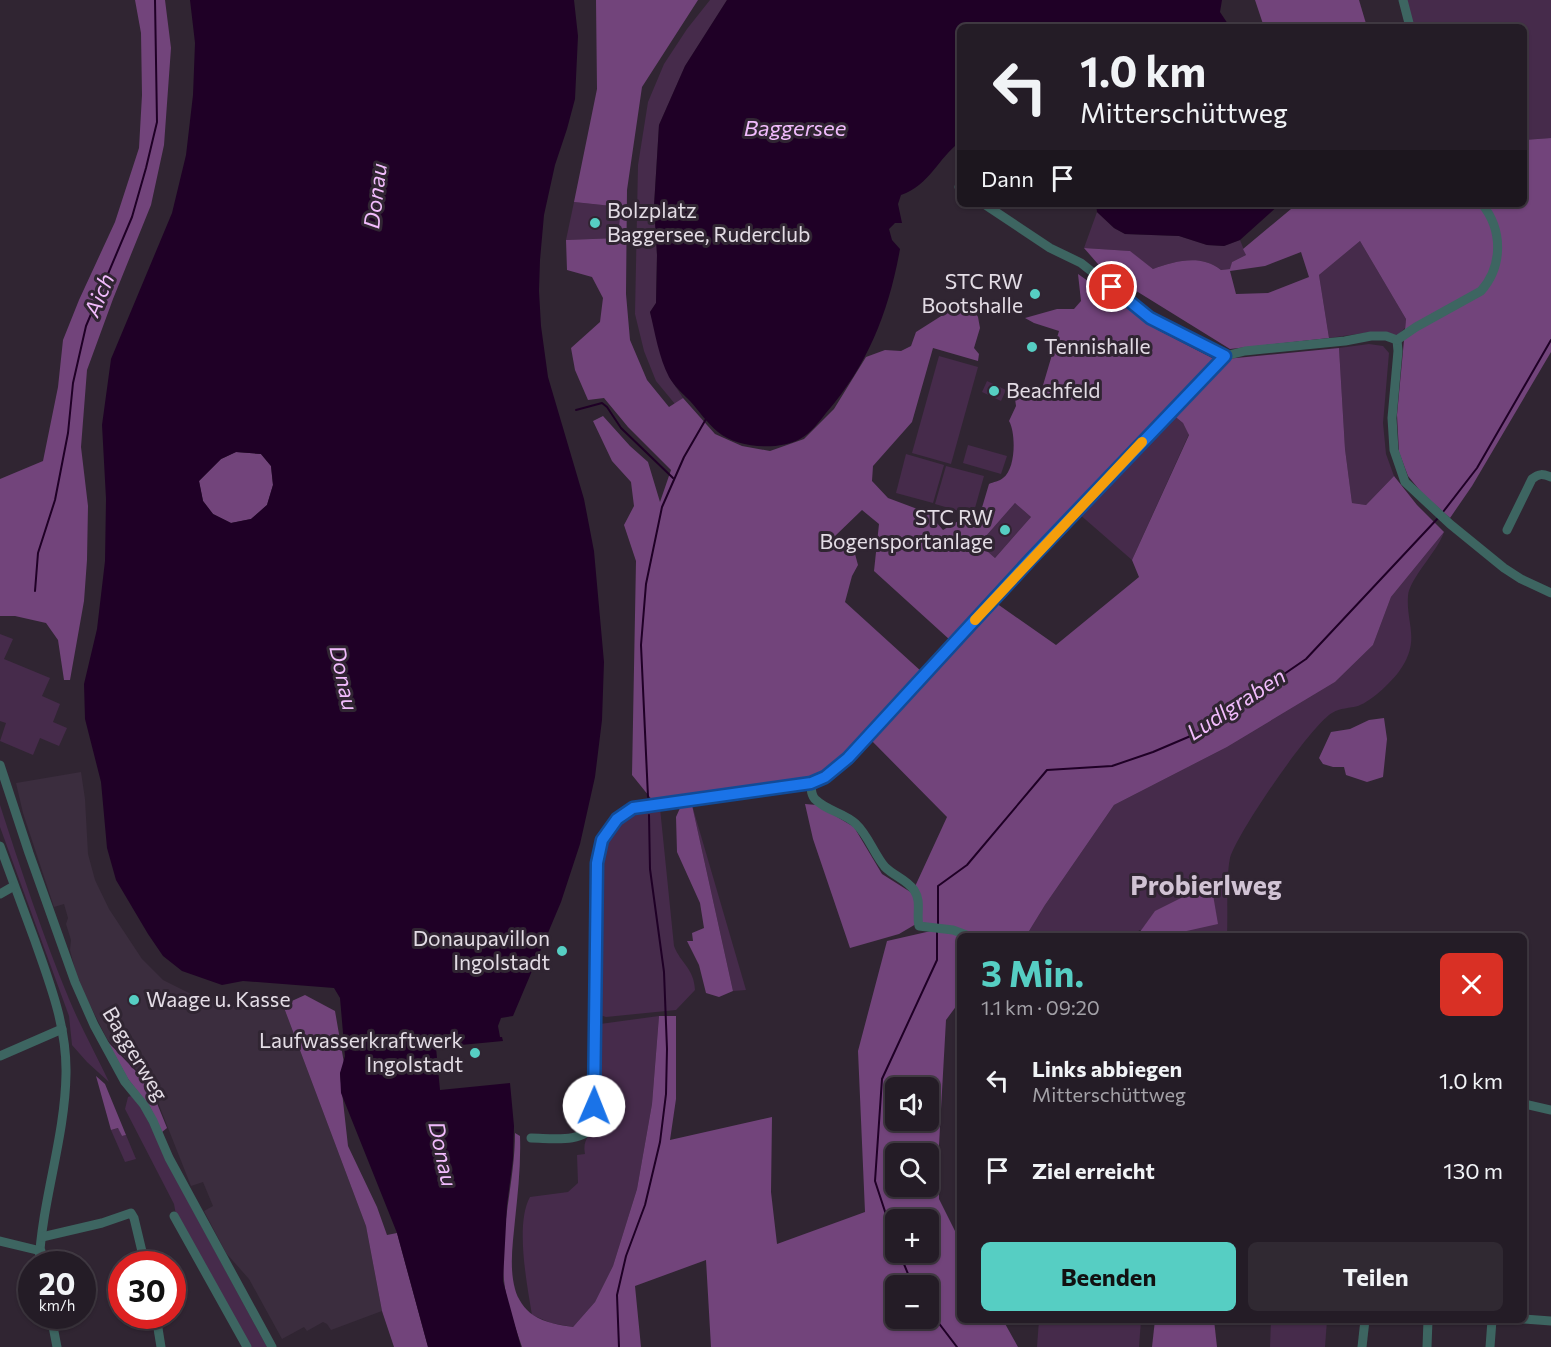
<!DOCTYPE html>
<html lang="de">
<meta charset="utf-8">
<style>
body{margin:0;font-family:Commissioner,sans-serif;background:#302932;color:#f1f3f6;height:100vh;display:flex;flex-direction:column;font-size:22px;white-space:nowrap}
*{box-sizing:border-box;margin:0}
p{font-size:20px;color:#a3a1a7}
.icon{flex:none;width:33px;height:33px;fill:none;stroke:currentColor;stroke-width:2;stroke-linecap:round;stroke-linejoin:round}
.map{position:relative;flex:1;overflow:hidden}
.drawer{position:absolute;left:957px;top:933px;width:570px;height:390px;display:flex;flex-direction:column;background:#241c26;border-radius:9px;box-shadow:0 2px 4px #0004,0 0 0 2px #413a43}
.drawer>*{flex:none}
.banner{position:absolute;left:957px;top:24px;width:570px;height:183px;border-radius:9px;box-shadow:0 2px 4px #0004,0 0 0 2px #413a43;background:#241c26;color:#f1f3f6;overflow:hidden}
.buttons{position:absolute;left:885px;top:1077px;display:grid;gap:12px}
.buttons a{display:grid;place-items:center;width:54px;height:54px;border-radius:9px;background:#241c26;box-shadow:0 2px 4px #0004,0 0 0 2px #413a43;font-size:30px}
.speed{position:absolute;left:18px;top:1251px;display:flex;gap:12px;font-size:30px;font-weight:700;text-align:center}
.speed>*{display:grid;place-content:center;width:78px;height:78px;border-radius:50%;background:#241c26;box-shadow:0 2px 4px #0004,0 0 0 2px #413a43;line-height:1}
.speed small{font-size:15px;font-weight:400}
.speed .limit{border:9px solid #d22;background:#fff;color:#111}
.pin{position:absolute;display:grid;place-items:center;width:51px;height:51px;color:#fff;margin:-26px;border:3px solid #fff;border-radius:50%;box-shadow:0 2px 6px #0007}
.me{position:absolute;width:66px;margin:-33px;rotate:1deg;stroke-linejoin:round;filter:drop-shadow(0 0 4px #0008)}
.turn{display:flex;align-items:center;gap:21px;height:126px;padding:0 24px;font-size:27px}
.turn .icon{width:78px;height:78px;stroke-width:2.5}
.turn b{display:block;font-size:42px;line-height:51px}
.then{display:flex;align-items:center;height:57px;padding:0 24px;background:#0003;gap:12px;font-size:22px}
.round{display:grid;place-items:center;flex:none;width:63px;height:63px;border-radius:9px;background:#302932}
.summary{display:flex;align-items:center;justify-content:space-between;height:102px;padding:0 24px}
h1{font-size:36px;font-weight:700;line-height:45px;color:#56cec3}
.action{display:flex;gap:12px;margin-top:auto;padding:12px 24px}
.action a{flex:1;height:69px;border-radius:9px;background:#56cec3;color:#111;font-size:24px;font-weight:700;line-height:69px;text-align:center}
.action a+a{background:#302932;color:#f1f3f6}
ul{padding:0;list-style:none}
li{display:flex;align-items:center;gap:18px;height:90px;padding:0 24px}
li div{flex:1}
li b{display:block;font-size:22px}
li em{font-style:normal}
.map>svg:first-child{display:block}
.built{fill:#3b2d3e}
.green{fill:#462b4b}
.forest{fill:#72447b;fill-rule:evenodd}
.water{fill:#1f0026;fill-rule:evenodd}
.lines{fill:none;stroke-linecap:round;stroke-linejoin:round}
.stream{stroke:#1f0026;stroke-width:2}
.minor{stroke:#3d6561;stroke-width:9}
.route-casing{stroke:#114b97;stroke-width:15}
.route{stroke:#1a73e8;stroke-width:10}
.slow{stroke:#f59e0b;stroke-width:10}
.poi-dot{fill:#56cec3;stroke:#302532;stroke-width:2}
.labels{text-anchor:middle;stroke-width:6;stroke-linejoin:round;paint-order:stroke}
.poi-label{font-size:21px;fill:#e3dce5;stroke:#302532;text-anchor:start}
.street-label{font-size:21px;fill:#e3dce5;stroke:#302532}
.water-label{font-size:22px;font-style:italic;fill:#f1bbfc;stroke:#302532}
.district-label{font-size:27px;font-weight:bold;fill:#d1c3d4;stroke:#302532}
</style>
<div class="map">
<svg width="1551" height="1347" viewBox="0 0 1551 1347">
<rect width="100%" height="100%" fill="#302532"/>
<polygon class="built" points="81,772 85,799 88,854 95,880 109,909 142,959 163,980 189,993 213,998 228,998 227,1004 237,1007 283,1005 366,1226 382,1311 331,1330 327,1324 323,1322 307,1331 304,1327 282,1339 249,1279 226,1253 204,1211 213,1206 203,1182 191,1186 151,1085 107,1039 78,981 70,950 71,940 66,924 68,918 64,904 54,907 23,813 16,783"/>
<g class="green">
<polygon points="710,0 727,0 685,66 659,125 654,206 657,255 656,303 650,312 670,378 683,398 675,404 656,381 644,351 635,314 638,165 648,102 664,64 687,29"/>
<polygon points="1405,0 1551,0 1551,138 1524,140 1524,27 1413,27"/>
<polygon points="574,202 621,207 619,238 566,240"/>
<path d="M1097,212L1114,228L1125,234L1179,236L1207,245L1224,246L1240,240L1246,255L1232,262L1231,269L1221,270C1201,254 1175,261 1153,269L1129,251L1084,248Z"/>
<polygon points="1360,241 1406,319 1405,328 1397,336 1371,332 1329,338 1319,275"/>
<polygon points="1369,344 1383,346 1389,353 1383,423 1386,454 1394,476 1366,505 1352,503 1345,449 1339,348"/>
<polygon points="939,356 978,367 951,464 912,453"/>
<polygon points="987,381 1006,390 1001,401 982,392"/>
<polygon points="1172,414 1183,423 1189,434 1132,560 1078,513"/>
<polygon points="968,445 1007,456 1001,474 963,463"/>
<polygon points="906,454 944,465 933,503 896,493"/>
<polygon points="946,466 984,476 973,515 935,504"/>
<polygon points="1015,503 1031,517 995,558 979,544"/>
<path d="M1444,532C1438,551 1409,579 1408,596C1406,623 1420,639 1402,667C1395,679 1372,701 1358,706C1350,708 1340,708 1332,713C1311,725 1237,833 1230,858C1226,877 1228,915 1227,936H1164L1139,930L1137,936H1026L1045,905L1114,805L1227,747L1335,682L1373,645L1391,597Z"/>
<polygon points="0,634 13,639 4,659 50,678 42,696 60,704 53,722 67,728 59,746 40,738 33,755 0,741 6,723 0,721"/>
<path d="M0,805C21,870 43,936 69,999C81,1028 96,1054 109,1082L87,1062L72,1045L69,1016L0,827Z"/>
<polygon points="692,805 746,990 733,991"/>
<path d="M660,808L674,946C681,964 694,968 695,990L676,1010L606,1017L600,1015L599,1011L603,852C613,821 629,813 660,808Z"/>
<path d="M659,1016L652,1104L637,1189L613,1266L595,1302L573,1327L551,1323L532,1315C527,1284 515,1224 530,1197L568,1192L578,1183L577,1155L585,1154C582,1138 591,1136 597,1122L600,1024Z"/>
<polygon points="131,1096 140,1105 190,1205 267,1347 251,1347 176,1215 174,1204 125,1109 128,1097"/>
<polygon points="119,1128 122,1136 126,1135 136,1159 125,1162 111,1130"/>
<polygon points="1039,1320 1141,1320 1139,1347 1037,1347"/>
<polygon points="1271,1320 1327,1320 1325,1347 1270,1347"/>
</g>
<g class="forest">
<polygon points="135,0 165,0 171,48 164,145 151,205 113,299 87,370 81,447 88,506 87,560 84,601 70,680 64,680 58,640 46,623 15,616 0,616 0,479 43,461 58,387 63,340 79,300 115,222 139,148 142,95 141,33"/>
<path d="M596,0H698L642,87L627,190L626,294L630,340L647,380L669,407L683,398L715,434L742,446L770,451L804,439L834,409L866,357L885,350L901,351L911,346L916,332L968,299L978,317L980,328L974,348L979,354L978,361L933,348L912,422L873,466L872,481L888,498L928,513L943,530L960,520L975,519L981,511L989,484C993,482 1000,481 1003,478C1016,469 1016,433 1009,421L1016,406L1013,384L1041,392L1059,331L1034,323L1025,318L1057,309H1074L1081,301L1078,274L1158,330L1216,360L950,640L874,571L879,524L862,510L834,537L855,554L858,565L852,576L845,602L922,672L846,754L825,772L807,779L653,801L632,775L636,561L624,525L634,506L631,482L612,461L593,421L603,416L630,446L648,462L660,502L671,470L628,427L604,398L588,400L575,370L571,348L600,322L603,298L592,277L567,270L566,240L618,238L621,207L574,202L597,89ZM1015,503L1031,517L995,558L979,544Z"/>
<polygon points="1255,0 1359,0 1367,27 1264,27"/>
<path d="M1551,138V352L1472,486L1450,518L1422,493L1408,476L1399,452L1397,415L1406,319L1360,241L1319,275L1329,338L1230,349L1104,271L1084,248L1130,251L1153,269C1175,261 1201,254 1221,270L1230,269L1232,262L1246,255L1243,249L1297,204H1524V140ZM1301,252L1309,277L1268,293L1236,294L1230,271L1265,266Z"/>
<polygon points="1339,348 1345,449 1352,503 1366,505 1394,476 1417,505 1444,532 1391,597 1373,645 1335,682 1227,747 1114,805 1045,905 1026,936 974,936 969,932 916,924 899,934 850,948 813,839 805,804 817,805 854,827 882,874 912,893 947,817 870,739 996,603 1056,645 1139,577 1132,560 1189,435 1183,423 1172,414 1226,359"/>
<polygon points="236,452 261,454 271,466 273,485 267,505 251,519 231,523 213,514 203,501 199,481 221,459"/>
<polygon points="1384,718 1387,739 1383,777 1367,782 1346,775 1344,767 1333,767 1323,764 1319,758 1331,732 1350,729 1369,720"/>
<polygon points="692,805 733,991 719,997 706,993 699,965 687,941 693,941 692,933 704,928 700,903 677,852 676,817 680,808"/>
<polygon points="1211,883 1218,924 1164,936 1137,936 1155,911"/>
<path d="M931,931L960,934V1001L946,1020L939,1145V1199L960,1241V1320H1003L1018,1347H711L706,1260L635,1286L641,1347H522C515,1326 506,1303 504,1280C499,1231 515,1182 515,1133L520,1136C521,1164 518,1192 515,1220C513,1242 509,1267 515,1289C517,1298 525,1310 533,1315C545,1323 560,1325 573,1327L595,1302L613,1266L637,1189L652,1104L659,1016H676V1099L670,1140L772,1117L771,1192L777,1244L865,1212L858,1051L887,941ZM896,1088H928V1120H896ZM896,1154H928V1186H896ZM896,1220H928V1252H896ZM896,1286H928V1318H896Z"/>
<polygon points="305,995 335,1011 344,1063 340,1074 348,1146 377,1207 387,1235 397,1233 428,1347 394,1347 382,1311 366,1226 283,1005"/>
<polygon points="107,1041 150,1086 167,1128 162,1132 150,1107 128,1079"/>
<polygon points="96,1076 105,1084 126,1135 122,1136 118,1128 111,1130"/>
<polygon points="1155,1320 1214,1320 1217,1347 1152,1347"/>
</g>
<g class="water">
<path d="M190,0H574L578,36L575,99L567,129L555,165L544,215L540,260L539,291L541,326L548,377L584,499L594,551L604,662L602,720L595,777L580,844L561,902L513,1016L501,1018L498,1026L500,1037H502L503,1041L440,1047L439,1037H435L440,1090L510,1083L514,1126L513,1159L507,1205L503,1281L521,1347H428L397,1233L341,1093L340,1073L345,1056L340,998L334,988L243,981L222,985L182,971L163,956L148,934L116,880L107,848L101,782L85,719L84,684L97,629L105,561L106,499L102,425L111,359L172,213L186,155L193,95L195,43ZM236,452L261,454L271,466L273,485L267,505L251,519L231,523L213,514L203,501L199,481L221,459Z"/>
<path d="M727,0H1222L1220,12L1230,27H960V142C938,158 930,185 901,195L898,204L902,223H895L889,229L892,240L900,249C889,311 868,365 826,413C819,422 811,433 800,439C778,451 737,448 718,432C707,423 699,411 690,401C683,394 674,386 669,377C659,358 655,333 650,312L656,303L657,255L654,206L659,125L685,66Z"/>
<polygon points="1096,204 1280,204 1240,240 1224,246 1207,245 1179,236 1125,234 1114,228 1097,212"/>
</g>
<g class="lines">
<g class="stream">
<polyline points="576,410 602,403 607,407 621,428 673,478"/>
<polyline points="1443,512 1477,468 1551,340"/>
<polyline points="35,591 38,553 55,500 68,433 73,383 86,326 132,217 146,168 157,122 155,0"/>
<polyline points="648,797 641,645 646,584 662,507 684,457 706,419"/>
<polyline points="938,924 938,886 967,865 1047,770 1112,766 1153,752 1200,732 1306,659 1439,517"/>
<polyline points="896,1245 875,1181 882,1079 937,960 937,930"/>
<polyline points="899,1252 913,1286"/>
<polyline points="928,1309 957,1347"/>
<polyline points="619,1347 617,1295 626,1256 645,1205 660,1142 666,1094 667,1049 664,972 650,869 649,815"/>
</g>
<g class="minor">
<polyline points="1403,0 1410,27"/>
<polyline points="959,187 960,188"/>
<polyline points="984,204 1050,248 1081,263 1150,318 1225,356 1245,351 1345,341 1371,336 1386,336 1397,340"/>
<polyline points="1397,340 1398,351 1392,418 1394,450 1405,482 1450,524 1504,568 1521,579 1551,593"/>
<path d="M1397,340L1416,327L1481,291C1503,266 1503,230 1482,204"/>
<path d="M1507,530L1532,479C1539,473 1543,474 1551,477"/>
<polyline points="0,765 29,853 75,982 94,1025 125,1082 144,1105 153,1121 169,1158 272,1347"/>
<path d="M811,783C811,789 811,796 816,800C827,811 845,813 856,824C868,835 874,854 885,867C894,876 906,879 914,890C922,902 916,914 919,926L953,930L969,936"/>
<path d="M0,846C12,878 23,909 35,941C50,984 67,1027 66,1074C65,1138 42,1200 39,1264"/>
<polyline points="0,894 14,886"/>
<polyline points="0,1056 62,1029"/>
<polyline points="1524,1104 1551,1110"/>
<path d="M531,1138C551,1138 583,1144 594,1124L597,863C599,856 599,846 602,839C607,827 620,813 633,809L811,783L825,777L848,758L1032,558L1225,356"/>
<polyline points="174,1216 247,1347"/>
<polyline points="42,1237 102,1223 131,1213 134,1218 145,1264"/>
<polyline points="0,1241 41,1251"/>
<polyline points="51,1316 57,1347"/>
<polyline points="156,1316 161,1347"/>
<polyline points="1524,1319 1551,1321"/>
<polyline points="1362,1347 1365,1320"/>
<polyline points="1427,1347 1428,1320"/>
<polyline points="1490,1347 1492,1320"/>
</g>
</g>
<g class="lines">
<g class="route-casing">
<polyline id="route" points="594,1106 597,863 602,840 617,819 633,808 811,783 825,777 848,758 1032,558 1225,356 1150,318 1112,287"/>
</g>
<use href="#route" class="route"/>
<polyline class="slow" points="975,620 1142,442"/>
</g>
<g class="poi-dot">
<circle cx="595" cy="223" r="6"/>
<circle cx="1035" cy="294" r="6"/>
<circle cx="1032" cy="347" r="6"/>
<circle cx="994" cy="391" r="6"/>
<circle cx="1005" cy="530" r="6"/>
<circle cx="562" cy="951" r="6"/>
<circle cx="134" cy="1000" r="6"/>
<circle cx="475" cy="1053" r="6"/>
</g>
<g class="labels">
<g class="poi-label">
<text x="607" y="218">Bolzplatz<tspan x="607" dy="24">Baggersee, Ruderclub</tspan></text>
<text x="1023" y="289" text-anchor="end">STC RW<tspan x="1023" dy="24">Bootshalle</tspan></text>
<text x="1044" y="354">Tennishalle</text>
<text x="1006" y="398">Beachfeld</text>
<text x="993" y="525" text-anchor="end">STC RW<tspan x="993" dy="24">Bogensportanlage</tspan></text>
<text x="550" y="946" text-anchor="end">Donaupavillon<tspan x="550" dy="24">Ingolstadt</tspan></text>
<text x="146" y="1007">Waage u. Kasse</text>
<text x="463" y="1048" text-anchor="end">Laufwasserkraftwerk<tspan x="463" dy="24">Ingolstadt</tspan></text>
</g>
<g class="street-label">
<text transform="translate(135 1054) rotate(59)" y="7">Baggerweg</text>
</g>
<g class="water-label">
<text x="795" y="136">Baggersee</text>
<text transform="translate(375 196) rotate(-83)" y="8">Donau</text>
<text transform="translate(99 295) rotate(-67)" y="8">Aich</text>
<text transform="translate(344 678) rotate(78)" y="8">Donau</text>
<text transform="translate(1236 704) rotate(-33)" y="8">Ludlgraben</text>
<text transform="translate(443 1154) rotate(78)" y="8">Donau</text>
</g>
<g class="district-label">
<text x="1206" y="895">Probierlweg</text>
</g>
</g>
</svg>
<div class="buttons">
<a><svg class="icon" aria-label="sound" viewBox="0 0 24 24"><path d="M4 9h4l5-4v14l-5-4H4zM17 9q2 3 0 6"/></svg></a>
<a><svg class="icon" aria-label="search" viewBox="0 0 24 24"><circle cx="10" cy="10" r="6"/><path d="M15 15l6 6"/></svg></a>
<a>+</a>
<a>−</a>
</div>
<div class="speed"><div>20<small>km/h</small></div><div class="limit">30</div></div>
<div class="pin" style="left:1112px;top:287px;background:#d93025"><svg class="icon" aria-label="arrive" viewBox="0 0 24 24"><path d="M6 21V4h12l-3 4 3 4H6"/></svg></div>
<svg class="me" style="left:594px;top:1106px" viewBox="-20 -20 40 40"><circle r="19" fill="#fff"/><path d="M0-13L10 11 0 6-10 11z" fill="#1a73e8"/></svg>
<div class="banner">
<div class="turn"><svg class="icon" aria-label="left" viewBox="0 0 24 24"><path d="M17 20v-9H6M10 6l-5 5 5 5"/></svg><div><b>1.0 km</b>Mitterschüttweg</div></div>
<div class="then">Dann<svg class="icon" aria-label="arrive" viewBox="0 0 24 24"><path d="M6 21V4h12l-3 4 3 4H6"/></svg></div>
</div>
<section class="drawer">
<div class="summary"><div><h1>3 Min.</h1><p>1.1 km · 09:20</p></div><a class="round" style="background:#d93025;color:#fff"><svg class="icon" aria-label="close" viewBox="0 0 24 24"><path d="M6 6l12 12M18 6L6 18"/></svg></a></div>
<ul>
<li><svg class="icon" aria-label="left" viewBox="0 0 24 24"><path d="M17 20v-9H6M10 6l-5 5 5 5"/></svg><div><b>Links abbiegen</b><p>Mitterschüttweg</p></div><em>1.0 km</em></li>
<li><svg class="icon" aria-label="arrive" viewBox="0 0 24 24"><path d="M6 21V4h12l-3 4 3 4H6"/></svg><div><b>Ziel erreicht</b></div><em>130 m</em></li>
</ul>
<div class="action"><a>Beenden</a><a>Teilen</a></div>
</section>
</div>
